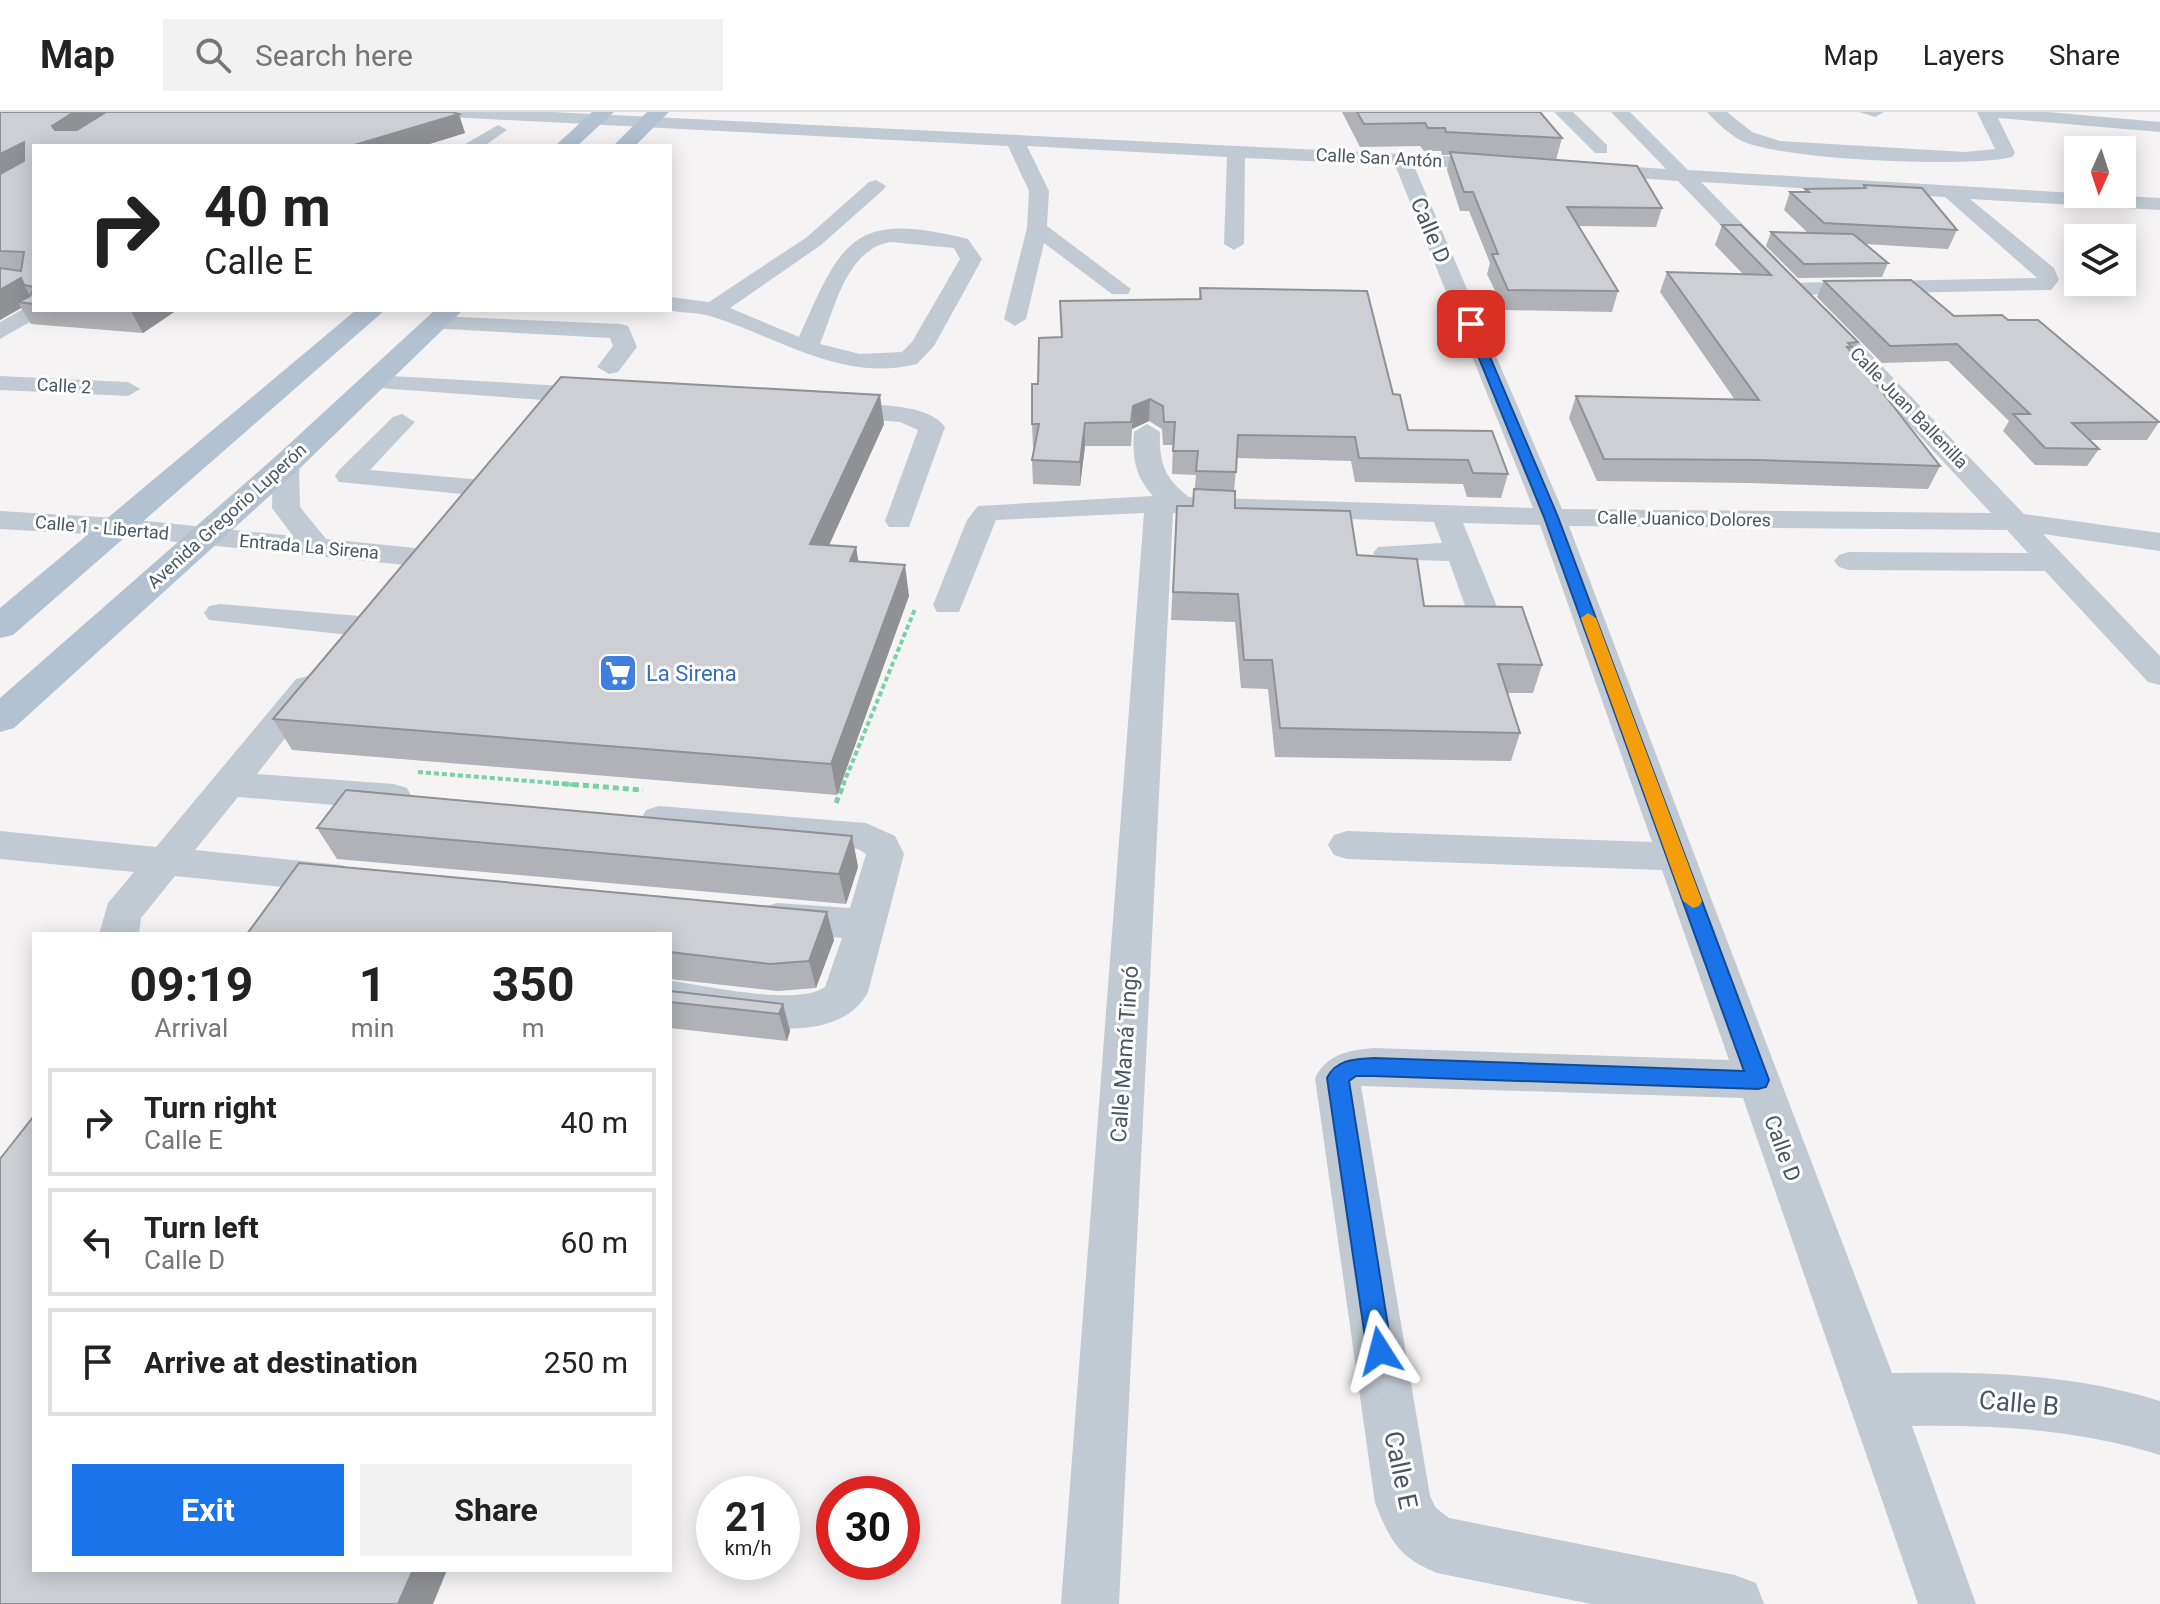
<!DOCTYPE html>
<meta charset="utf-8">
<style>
body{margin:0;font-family:Roboto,sans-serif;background:#f2f2f2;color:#222;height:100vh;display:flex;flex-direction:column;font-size:30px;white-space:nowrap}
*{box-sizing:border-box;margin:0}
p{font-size:26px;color:#767676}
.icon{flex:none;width:44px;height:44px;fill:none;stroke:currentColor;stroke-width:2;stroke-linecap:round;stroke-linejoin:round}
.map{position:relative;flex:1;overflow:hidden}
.panel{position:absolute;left:32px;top:820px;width:640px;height:640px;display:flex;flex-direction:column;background:#fff;border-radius:0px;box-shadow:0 4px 20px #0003}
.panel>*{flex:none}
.banner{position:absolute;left:32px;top:32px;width:640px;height:168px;border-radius:0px;box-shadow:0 4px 20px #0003;background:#fff;color:#222;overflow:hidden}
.needle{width:52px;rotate:183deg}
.fabs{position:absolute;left:2064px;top:24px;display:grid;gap:16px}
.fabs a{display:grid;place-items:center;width:72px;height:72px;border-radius:0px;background:#fff;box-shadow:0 4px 20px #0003;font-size:40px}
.speed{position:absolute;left:696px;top:1364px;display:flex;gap:16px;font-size:40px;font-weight:700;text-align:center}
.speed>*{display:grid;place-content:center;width:104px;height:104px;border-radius:50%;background:#fff;box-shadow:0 4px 20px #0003;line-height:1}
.speed small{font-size:20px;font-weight:400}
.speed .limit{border:12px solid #d22;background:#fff;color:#111}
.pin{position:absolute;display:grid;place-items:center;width:68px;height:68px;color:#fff;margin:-34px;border-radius:16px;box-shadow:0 4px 12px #0006}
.me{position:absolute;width:88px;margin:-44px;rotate:351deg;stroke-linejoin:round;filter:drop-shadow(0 0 6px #0008)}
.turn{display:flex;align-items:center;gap:28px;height:168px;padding:0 40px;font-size:36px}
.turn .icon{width:104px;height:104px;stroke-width:2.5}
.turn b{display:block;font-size:56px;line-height:68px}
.eta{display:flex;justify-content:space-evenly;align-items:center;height:136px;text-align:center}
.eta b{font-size:48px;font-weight:700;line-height:56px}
.action{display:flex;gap:16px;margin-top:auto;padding:16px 40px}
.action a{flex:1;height:92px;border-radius:0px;background:#1a73e8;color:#fff;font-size:32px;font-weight:700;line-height:92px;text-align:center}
.action a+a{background:#f2f2f2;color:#222}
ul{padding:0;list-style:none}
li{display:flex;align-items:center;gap:24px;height:108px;margin:0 16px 12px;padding:0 24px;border:4px solid #e0e0e0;border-radius:0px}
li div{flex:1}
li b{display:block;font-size:30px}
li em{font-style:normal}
header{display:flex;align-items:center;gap:48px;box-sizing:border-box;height:112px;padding:0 40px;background:#fff;border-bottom:2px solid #e0e0e0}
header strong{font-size:38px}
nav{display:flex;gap:44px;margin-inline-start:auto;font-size:28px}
.search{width:560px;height:72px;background:#f2f2f2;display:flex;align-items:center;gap:20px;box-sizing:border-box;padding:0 28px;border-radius:0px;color:#767676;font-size:30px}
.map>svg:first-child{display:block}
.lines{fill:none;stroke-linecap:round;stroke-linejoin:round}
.path-far1{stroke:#7ad0a6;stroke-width:4;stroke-dasharray:5 3;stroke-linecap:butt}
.path{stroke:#7ad0a6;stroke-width:5;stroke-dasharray:6 4;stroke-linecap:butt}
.minor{fill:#c1cad2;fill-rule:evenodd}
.major{fill:#b3c2d1;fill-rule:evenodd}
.wall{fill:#b0b2b7}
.shaded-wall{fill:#909195}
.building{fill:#cdcfd5;stroke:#909195;stroke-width:2}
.route{fill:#1a73e8;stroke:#114b97;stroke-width:2}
.slow{fill:#f59e0b}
.labels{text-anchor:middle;stroke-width:6;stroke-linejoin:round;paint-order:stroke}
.far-street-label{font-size:18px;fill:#4a5661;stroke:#fff}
.street-label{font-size:22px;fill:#4a5661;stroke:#fff}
.shop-label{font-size:22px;fill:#366cbe;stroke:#fff;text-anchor:start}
.near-street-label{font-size:26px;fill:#4a5661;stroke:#fff}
</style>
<header>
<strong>Map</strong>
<div class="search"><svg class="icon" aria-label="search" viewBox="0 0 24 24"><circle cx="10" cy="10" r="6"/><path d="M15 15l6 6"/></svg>Search here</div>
<nav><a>Map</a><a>Layers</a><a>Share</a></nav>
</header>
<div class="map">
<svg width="2160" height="1492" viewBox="0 0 2160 1492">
<rect width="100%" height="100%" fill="#f5f3f3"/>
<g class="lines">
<g class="path-far1">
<polyline points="418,660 578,673"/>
<polyline points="843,673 915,497"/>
</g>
<g class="path">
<polyline points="553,671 643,678"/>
<polyline points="836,691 844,671"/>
</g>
<g class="minor">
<path d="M440,0H552L1501,47L1508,49V57L1414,54L1562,397L1991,401L1811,207L1808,202L1819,195L1827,197L2024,402L2160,421V439L2043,422L2160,544V573L2148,570L2045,459L1849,458L1839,455L1834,449L1839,443L1849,440L2028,441L2007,418L1569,414L1892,1261C1984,1259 2072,1262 2160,1289V1343C2078,1317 1997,1313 1912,1314L1976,1492H1918L1743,986L1361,974L1430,1384L1436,1396L1449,1406L1735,1463L1756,1471L1764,1492H1591L1437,1461C1398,1445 1390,1428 1375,1391L1315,966C1327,942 1349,938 1374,936L1729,948L1662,758L1347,747L1334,743L1328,733L1334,723L1347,719L1652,730L1540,413L1463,411L1500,502L1495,509H1473L1468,502L1449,449L1378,447L1373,441L1378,435L1442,431L1434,410L1173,401L1119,1492H1061L1144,401L996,408L959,500H937L933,493L967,408L978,394L1153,384C1135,364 1132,346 1134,320L1147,312L1160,320C1159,350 1164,366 1189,385L1533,396L1395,53L1245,46L1244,132L1234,138L1224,132L1227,45L1027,34L1049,79L1047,114L1131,177L1128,182H1112L1044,131L1026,207L1015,214L1004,207L1027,116L1029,79L1008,34L449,5Z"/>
<polygon points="1554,0 1573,0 1607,33 1607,41 1595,41"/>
<polygon points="1611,0 1630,0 1688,58 2160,86 2160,98 1970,87 2054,156 2059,168 2051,178 1794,183 1783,176 1786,171 2037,166 1945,85 1701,70 1779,149 1768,155 1760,154 1678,69 1583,62 1581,58 1590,52 1666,57"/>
<path d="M1707,0H1727L1752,20L1780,29L1965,40L1995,37L1977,0H2048L2160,10V20L1998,6L2015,41L2012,45C1970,56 1777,48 1740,28C1729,22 1715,9 1707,0Z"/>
<polygon points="1859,0 1884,0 1875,5"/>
<polygon points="498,13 507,18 484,34 462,34"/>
<path d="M876,68L886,74L883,78L821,133L730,196L799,225C842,128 853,98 968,127L982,147L934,234L917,252C841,271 779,225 710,204C696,200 681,201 667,198H670V185L709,190L807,125L869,70ZM890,130L954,136L960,147L912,230L902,240L860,242L820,232C835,196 846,138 890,130Z"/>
<polygon points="34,191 34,198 45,198 42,203 0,227 0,210"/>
<polygon points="436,204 620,212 628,214 637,235 618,260 609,262 597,255 613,234 610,226 428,216 424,211"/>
<polygon points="374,263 599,276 612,284 599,292 365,275 362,270"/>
<polygon points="0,264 128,270 140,277 128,284 0,278"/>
<path d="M832,291C861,293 927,289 945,315L909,415H889L885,409L918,318L900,310L823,304L819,299L823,294Z"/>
<polygon points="402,302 415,310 370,358 472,367 482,369 486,375 482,381 472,383 339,370 335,364 339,358 393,305"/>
<polygon points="286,344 296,346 299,352 300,395 326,427 415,436 425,439 430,445 425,451 415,454 117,424 0,417 0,399 117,406 293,424 272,396 273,352 276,346"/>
<polygon points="220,492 359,504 370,507 375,514 370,521 359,524 209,508 204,501 209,494"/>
<polygon points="308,564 320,567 325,575 257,662 394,672 407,676 412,685 407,694 394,698 238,685 195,738 341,753 355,757 360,767 355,777 341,781 175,764 141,806 139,822 99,822 108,791 134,760 0,747 0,719 156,735 296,567"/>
<path d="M659,694L866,711L895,724L904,742L868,880C836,941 725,909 670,903V869C706,873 797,895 825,875L842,826L763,817L757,806L763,795L777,791L850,796L866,742L858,737L646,716L641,707L646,698Z"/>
</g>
<g class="major">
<polygon points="592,0 614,0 577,34 555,34"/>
<polygon points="647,0 669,0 635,34 613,34"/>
<polygon points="356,198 385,198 13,523 0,526 0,496"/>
<polygon points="435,198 463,198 297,359 14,616 0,620 0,586 275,345"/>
</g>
</g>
<g class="wall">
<polygon points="0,0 465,21 423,34 34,34 34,198 177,198 143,221 31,212 21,196 0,208"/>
<polygon points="1342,0 1540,0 1562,26 1556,48 1662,96 1656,115 1579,114 1618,179 1612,200 1504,198 1487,162 1490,151 1469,99 1460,99 1447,58 1450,43 1442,43 1441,39 1424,39 1420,34 1360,35"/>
<polygon points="1864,73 1957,118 1948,137 1865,132 1888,151 1882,165 1798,166 1766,134 1771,120 1808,121 1784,98 1790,80 1804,80 1805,77 1862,77"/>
<polygon points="1722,113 1858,230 1852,242 1940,354 1928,377 1749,371 1597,369 1569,306 1576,284 1735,288 1660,180 1667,160 1743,162 1715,133"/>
<polygon points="1824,169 1954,204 2159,310 2147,328 2090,328 2099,337 2087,354 2035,353 2003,319 2009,309 1948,249 1882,251 1817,185"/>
<polygon points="1200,176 1393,282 1408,318 1508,362 1501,386 1467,385 1463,372 1355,370 1351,349 1237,346 1234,379 1235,396 1357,443 1424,494 1542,553 1533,581 1508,581 1520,621 1511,649 1275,645 1268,577 1241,576 1235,510 1171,508 1177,394 1193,394 1196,363 1172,362 1173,333 1163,333 1162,317 1149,309 1132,317 1131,334 1085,334 1080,374 1033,372 1032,348 1035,335 1033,335 1032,312 1038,272 1061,225 1060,189 1199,187"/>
<polygon points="884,312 829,433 856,435 858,450 909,484 837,683 292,638 273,607"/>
<polygon points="317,716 852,724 858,755 846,792 337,747"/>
<polygon points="827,800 834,828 816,876 778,879 670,867 670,822"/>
<polygon points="670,879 783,892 790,919 787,929 670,916"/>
</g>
<g class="shaded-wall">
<polygon points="74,0 113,0 62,34 52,14"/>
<polygon points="459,2 465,21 423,34 351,34"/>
<polygon points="24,30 34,48 0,68 0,42"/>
<polygon points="21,166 24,173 33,189 18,190 21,196 0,208 0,178"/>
<polygon points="132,198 177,198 143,221 131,199"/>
<polygon points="880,283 884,312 816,462 810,432"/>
<polygon points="1150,287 1149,309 1132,317 1131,334 1133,294"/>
<polygon points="1085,311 1085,334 1080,374 1080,350"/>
<polygon points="856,435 861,465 850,449"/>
<polygon points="905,453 909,484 837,683 831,652"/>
<polygon points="852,724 858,755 846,792 839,762"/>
<polygon points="827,800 834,828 816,876 809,849"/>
<polygon points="783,892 790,919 787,929 779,902"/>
<polygon points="413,1458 447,1458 433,1492 398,1492"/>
</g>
<g class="building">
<polygon points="0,0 74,0 52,14 55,18 77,18 106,0 452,0 459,2 351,34 34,34 34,175 24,173 21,166 0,178 0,156 21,159 24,140 0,139 0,62 24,49 24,30 0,42"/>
<polygon points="1357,0 1540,0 1562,26 1446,20 1445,16 1428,16 1425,11 1364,12"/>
<polygon points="1450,40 1637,54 1662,96 1567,95 1618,179 1508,178 1492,142 1498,142 1473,80 1464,80"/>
<polygon points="1864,73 1922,76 1957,118 1824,111 1790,80 1809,80 1805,77 1866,76"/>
<polygon points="1722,113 1741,113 1858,230 1848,231 1852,235 1847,235 1940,354 1759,348 1604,347 1576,284 1759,288 1667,160 1771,163"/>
<polygon points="1771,120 1853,122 1888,151 1804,152"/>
<polygon points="1911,168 1954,204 2002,203 2008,208 2038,208 2159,310 2072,311 2099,337 2045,336 2013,302 2030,302 1957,232 1890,234 1824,169"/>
<polygon points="1200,176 1367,179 1393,282 1400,283 1408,318 1492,319 1508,362 1473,361 1468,348 1359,346 1355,325 1238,323 1236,360 1196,359 1198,339 1173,339 1175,310 1164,310 1163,294 1150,287 1133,294 1131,310 1085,311 1080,350 1032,348 1039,312 1032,312 1032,272 1038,272 1039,226 1062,225 1060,189 1201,187"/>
<polygon points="34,177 34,192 18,190 30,184"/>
<polygon points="561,265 880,283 810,432 856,435 850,449 905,453 831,652 273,607"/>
<polygon points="1194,377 1235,379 1235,396 1350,399 1357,443 1417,447 1424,494 1522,495 1542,553 1498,552 1520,621 1280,616 1272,548 1244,548 1238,482 1173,480 1177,394 1193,394"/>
<polygon points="346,678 852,724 839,762 317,716"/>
<polygon points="299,751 827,800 809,849 770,852 670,840 670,822 247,822"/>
<polygon points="670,879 783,892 779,902 670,890"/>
<polygon points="34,1004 34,1458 413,1458 398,1492 0,1492 0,1047"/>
</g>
<path class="route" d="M1471,209L1476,212L1558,405L1769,968L1766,975L1758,977L1374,964H1356L1349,969L1392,1239L1388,1248L1380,1252L1371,1248L1367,1239L1327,966C1336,947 1356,947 1374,946L1744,959L1544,405L1465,212Z"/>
<polygon class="slow" points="1588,501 1596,506 1702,789 1699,794 1693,796 1683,789 1581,506"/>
<defs>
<g id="supermarket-square" transform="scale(2)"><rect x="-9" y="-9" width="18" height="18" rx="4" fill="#3f7fe0" stroke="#fff"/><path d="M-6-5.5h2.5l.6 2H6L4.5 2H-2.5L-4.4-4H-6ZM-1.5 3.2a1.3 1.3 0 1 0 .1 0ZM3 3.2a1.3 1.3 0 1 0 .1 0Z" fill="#fff"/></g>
</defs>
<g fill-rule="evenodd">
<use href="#supermarket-square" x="618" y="561"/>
</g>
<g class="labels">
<g class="far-street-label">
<text transform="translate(1379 46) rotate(3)" y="6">Calle San Antón</text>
<text transform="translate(64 274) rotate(3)" y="6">Calle 2</text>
<text transform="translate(1909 296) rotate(46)" y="6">Calle Juan Ballenilla</text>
<text transform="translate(227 404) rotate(-42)" y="6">Avenida Gregorio Luperón</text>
<text transform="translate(1684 407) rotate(1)" y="6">Calle Juanico Dolores</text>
<text transform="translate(102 416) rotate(5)" y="6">Calle 1 - Libertad</text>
<text transform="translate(309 435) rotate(5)" y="6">Entrada La Sirena</text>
</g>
<g class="street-label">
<text transform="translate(1431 118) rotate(67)" y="8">Calle D</text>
<text transform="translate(1124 942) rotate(-86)" y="8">Calle Mamá Tingó</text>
<text transform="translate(1783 1036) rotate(70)" y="8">Calle D</text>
</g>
<g class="shop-label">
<text x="646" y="569">La Sirena</text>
</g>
<g class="near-street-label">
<text transform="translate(2019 1291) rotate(5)" y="9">Calle B</text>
<text transform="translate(1401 1358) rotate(78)" y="9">Calle E</text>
</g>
</g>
</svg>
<div class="fabs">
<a><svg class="needle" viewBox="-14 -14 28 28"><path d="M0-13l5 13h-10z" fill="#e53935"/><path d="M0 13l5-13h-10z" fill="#767676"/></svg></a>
<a><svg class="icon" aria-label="layers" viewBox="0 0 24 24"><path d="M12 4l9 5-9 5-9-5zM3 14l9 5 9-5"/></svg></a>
</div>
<div class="speed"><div>21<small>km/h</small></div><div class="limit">30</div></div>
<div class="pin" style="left:1471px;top:212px;background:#d93025"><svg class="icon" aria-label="arrive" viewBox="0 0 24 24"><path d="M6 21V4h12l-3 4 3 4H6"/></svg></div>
<svg class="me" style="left:1380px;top:1239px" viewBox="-20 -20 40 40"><path d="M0-17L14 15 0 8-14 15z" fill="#1a73e8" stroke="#fff" stroke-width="4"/></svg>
<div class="banner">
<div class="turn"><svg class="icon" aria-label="right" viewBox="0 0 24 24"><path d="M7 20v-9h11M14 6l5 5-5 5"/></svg><div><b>40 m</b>Calle E</div></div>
</div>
<section class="panel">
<div class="eta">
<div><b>09:19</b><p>Arrival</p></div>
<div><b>1</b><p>min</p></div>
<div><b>350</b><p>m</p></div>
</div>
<ul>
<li><svg class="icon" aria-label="right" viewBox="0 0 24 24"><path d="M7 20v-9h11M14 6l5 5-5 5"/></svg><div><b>Turn right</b><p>Calle E</p></div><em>40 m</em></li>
<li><svg class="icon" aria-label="left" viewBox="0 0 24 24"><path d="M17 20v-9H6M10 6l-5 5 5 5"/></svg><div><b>Turn left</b><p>Calle D</p></div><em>60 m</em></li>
<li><svg class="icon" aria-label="arrive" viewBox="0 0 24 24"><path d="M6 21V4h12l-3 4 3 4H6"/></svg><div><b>Arrive at destination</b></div><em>250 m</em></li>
</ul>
<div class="action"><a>Exit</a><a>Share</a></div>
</section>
</div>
